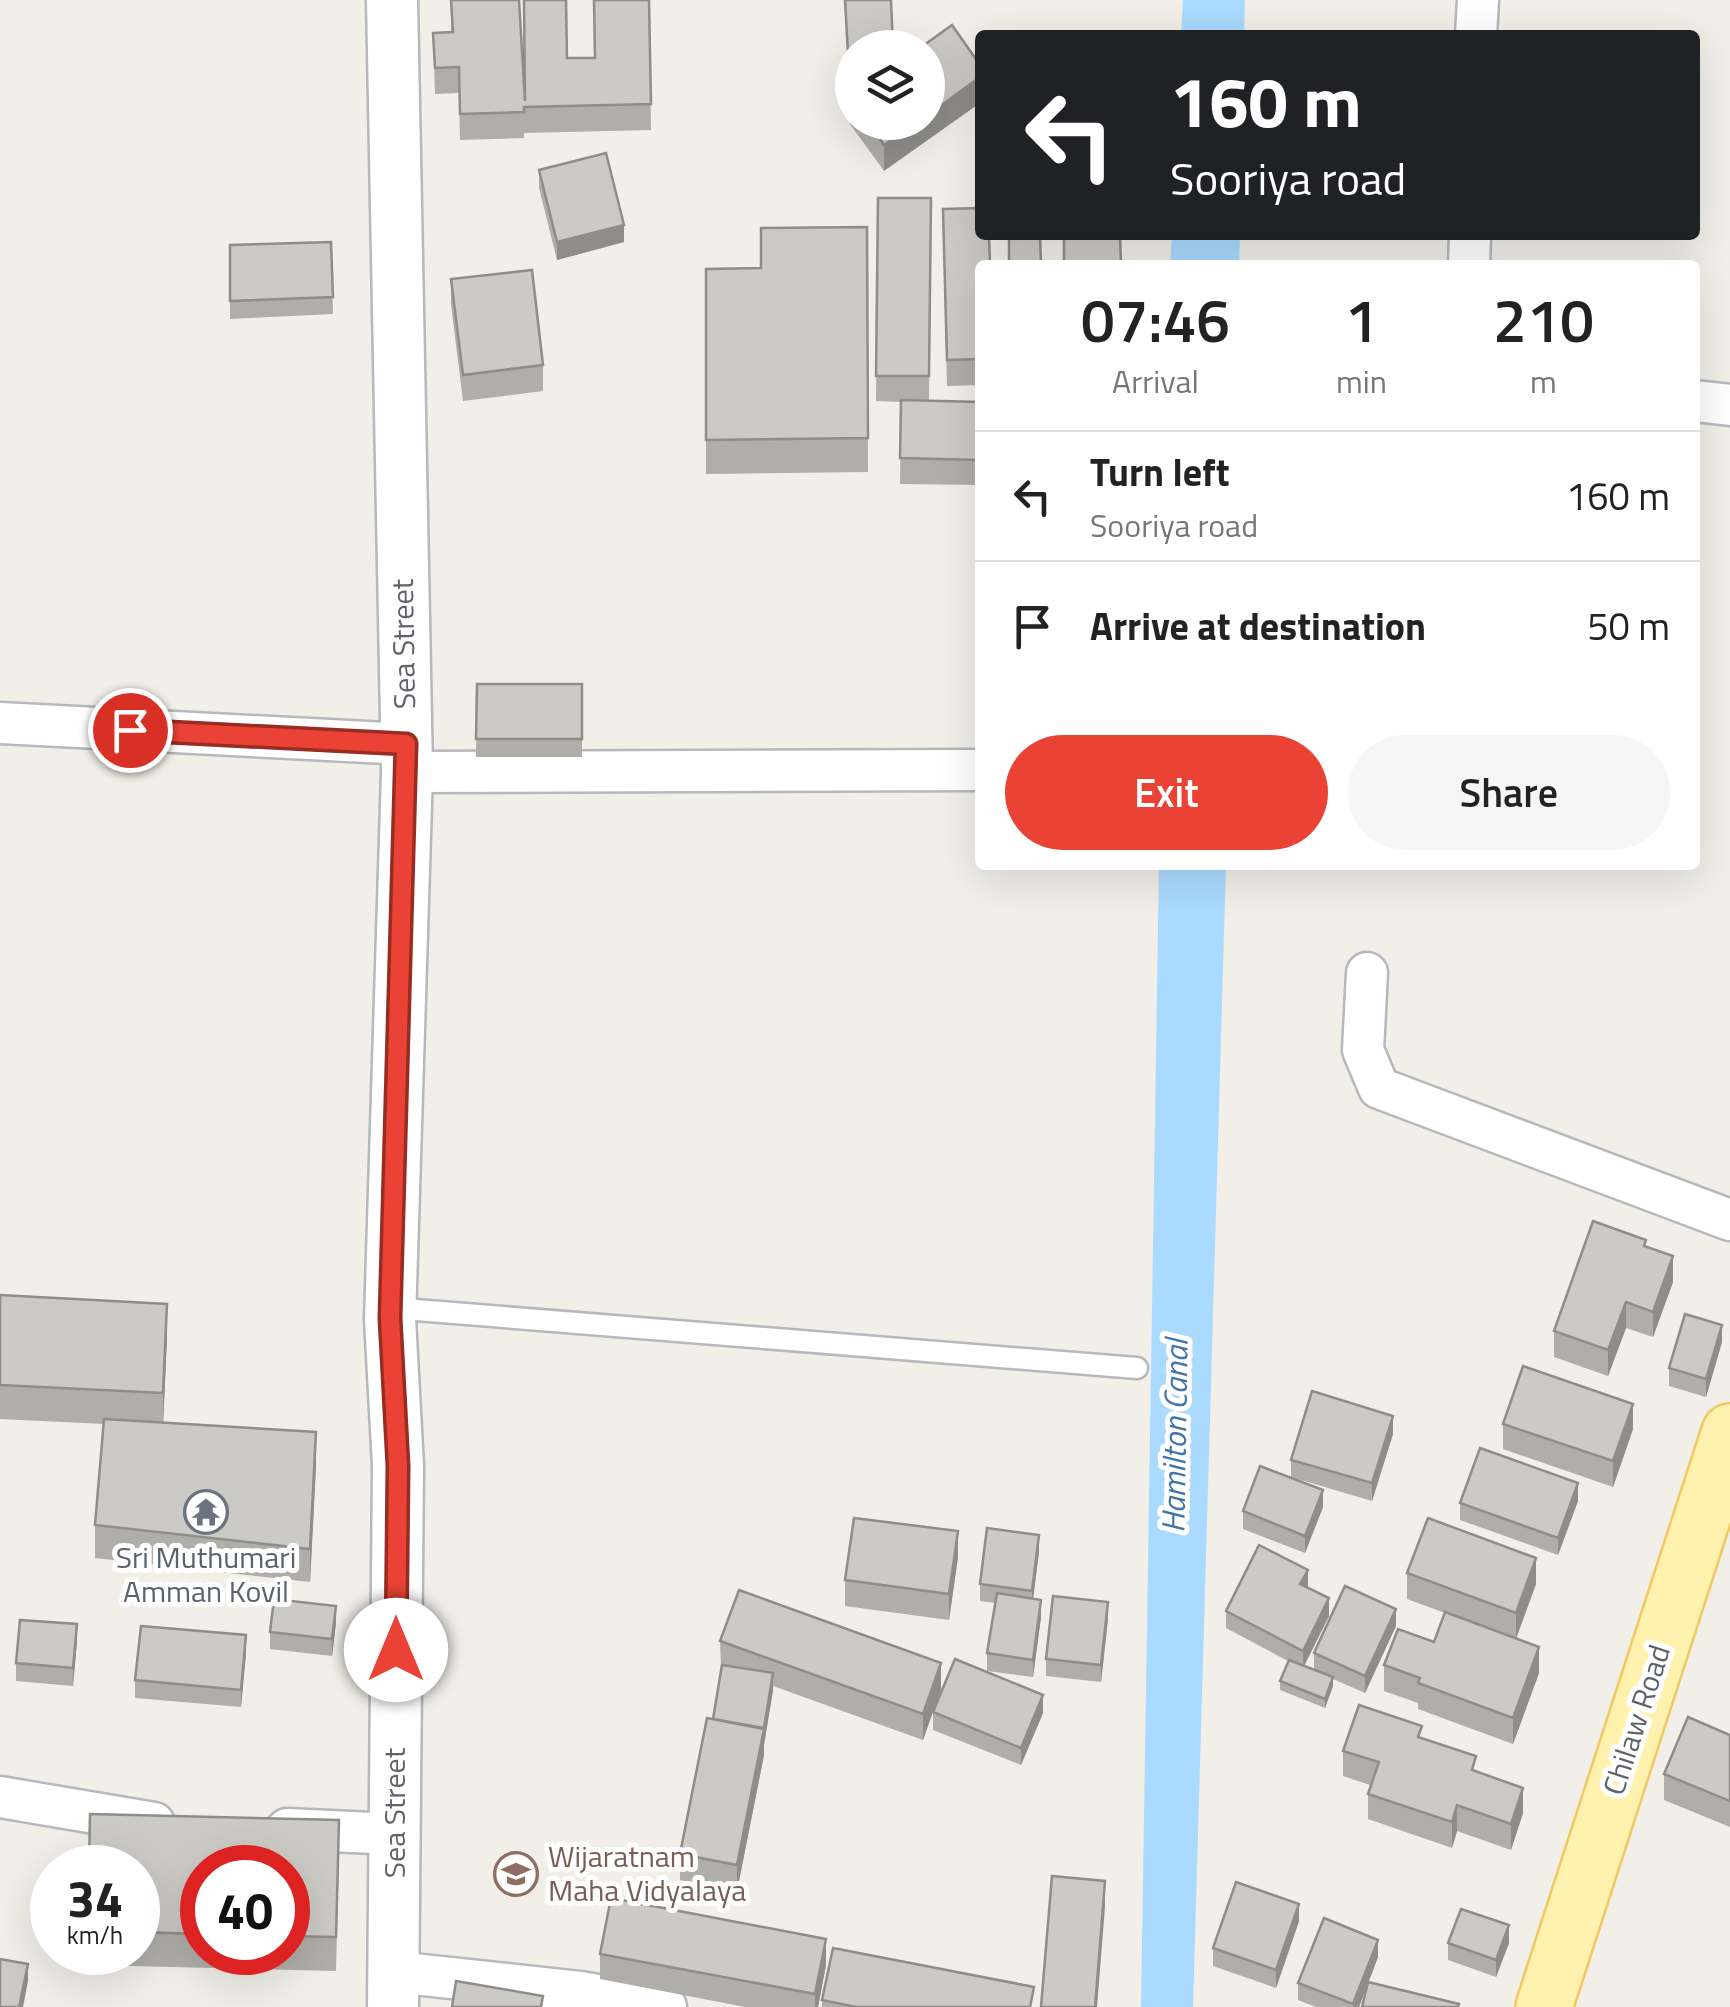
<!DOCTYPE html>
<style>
body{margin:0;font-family:"Titillium Web",sans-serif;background:#f6f6f6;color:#222;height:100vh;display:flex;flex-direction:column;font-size:38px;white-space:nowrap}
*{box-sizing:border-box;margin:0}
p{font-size:32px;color:#767676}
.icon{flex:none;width:55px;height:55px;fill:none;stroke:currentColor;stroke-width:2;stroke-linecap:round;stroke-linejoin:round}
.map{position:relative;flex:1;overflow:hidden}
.sheet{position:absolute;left:975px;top:260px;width:725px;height:610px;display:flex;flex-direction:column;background:#fff;border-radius:10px;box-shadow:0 10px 40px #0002}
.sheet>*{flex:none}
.banner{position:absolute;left:975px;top:30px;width:725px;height:210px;border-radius:10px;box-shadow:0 10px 40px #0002;background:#202124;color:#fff;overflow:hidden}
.controls{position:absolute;left:835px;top:30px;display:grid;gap:20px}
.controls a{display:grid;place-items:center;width:110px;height:110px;border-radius:50%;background:#fff;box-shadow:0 10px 40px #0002;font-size:50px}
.speed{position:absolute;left:30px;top:1845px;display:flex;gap:20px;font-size:50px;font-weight:700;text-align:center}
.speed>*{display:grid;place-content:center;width:130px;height:130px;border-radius:50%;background:#fff;box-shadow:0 10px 40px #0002;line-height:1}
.speed small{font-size:25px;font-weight:400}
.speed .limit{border:15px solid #d22;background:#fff;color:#111}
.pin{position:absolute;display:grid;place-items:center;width:85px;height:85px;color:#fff;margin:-42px;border:5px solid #fff;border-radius:50%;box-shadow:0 2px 10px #0007}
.me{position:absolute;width:110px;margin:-55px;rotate:0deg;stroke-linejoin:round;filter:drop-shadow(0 0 8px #0008)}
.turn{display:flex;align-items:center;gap:35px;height:210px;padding:0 30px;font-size:45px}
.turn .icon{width:130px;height:130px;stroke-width:2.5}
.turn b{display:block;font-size:70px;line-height:85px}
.eta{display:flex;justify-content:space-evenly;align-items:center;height:170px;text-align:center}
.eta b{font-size:60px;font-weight:600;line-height:70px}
.primary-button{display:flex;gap:20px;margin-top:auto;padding:20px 30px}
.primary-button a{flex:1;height:115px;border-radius:60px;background:#ea4335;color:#fff;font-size:40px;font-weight:600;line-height:115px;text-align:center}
.primary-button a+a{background:#f6f6f6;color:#222}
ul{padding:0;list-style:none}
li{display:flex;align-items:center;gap:30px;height:130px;padding:0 30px;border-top:2px solid #e0e0e0}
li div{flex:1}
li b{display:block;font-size:38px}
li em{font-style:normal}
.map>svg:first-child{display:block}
.water{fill:#aadaff}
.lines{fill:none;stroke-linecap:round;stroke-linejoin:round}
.service-casing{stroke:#b5b8bc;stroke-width:25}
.minor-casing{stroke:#b5b8bc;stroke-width:45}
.tertiary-casing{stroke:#b5b8bc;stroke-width:55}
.primary-casing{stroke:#f2c960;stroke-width:60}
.service{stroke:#fff;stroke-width:20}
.minor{stroke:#fff;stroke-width:40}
.tertiary{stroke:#fff;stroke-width:50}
.primary{stroke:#fff2af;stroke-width:55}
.wall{fill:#afaea9;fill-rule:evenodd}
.shaded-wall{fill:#8f8d8a}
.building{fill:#cccac5;stroke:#8f8d8a;stroke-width:2.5}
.route-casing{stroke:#982c22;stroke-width:25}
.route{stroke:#ea4335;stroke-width:18}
.labels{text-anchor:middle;stroke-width:10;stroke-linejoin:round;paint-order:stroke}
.street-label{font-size:30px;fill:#5f6368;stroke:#fff}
.worship-label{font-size:30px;fill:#5b616d;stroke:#fff}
.education-label{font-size:30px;fill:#785e54;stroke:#fff;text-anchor:start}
.water-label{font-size:32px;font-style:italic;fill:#4174aa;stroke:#fff}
</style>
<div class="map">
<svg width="1730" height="2007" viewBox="0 0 1730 2007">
<rect width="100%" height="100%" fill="#f1efe8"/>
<g class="water">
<polygon points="1183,0 1245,0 1244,35 1181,35"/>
<polygon points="1172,235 1240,235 1239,265 1170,265"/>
<polygon points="1159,865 1226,865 1193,2007 1141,2007"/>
</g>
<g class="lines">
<g class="service-casing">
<polyline id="service" points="391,1308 1137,1368"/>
</g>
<g class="minor-casing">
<g id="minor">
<polyline points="1476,35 1478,0"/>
<polyline points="1469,265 1470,235"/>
<polyline points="1695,401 1730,405"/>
<polyline points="0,723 406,744"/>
<polyline points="407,772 980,770"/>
<polyline points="1367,973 1363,1050 1379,1088 1730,1220"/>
<polyline points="0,1797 154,1823"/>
<polyline points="287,1829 395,1834"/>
<polyline points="395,1972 580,1992 666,2007"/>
</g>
</g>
<g class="tertiary-casing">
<polyline id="tertiary" points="392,0 407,772 390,1319 398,1466 393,2007"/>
</g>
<g class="primary-casing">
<polyline id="primary" points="1544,2007 1730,1432"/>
</g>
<use href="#service" class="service"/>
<use href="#minor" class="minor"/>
<use href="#tertiary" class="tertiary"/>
<use href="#primary" class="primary"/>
</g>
<g class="wall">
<polygon points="451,0 525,92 567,58 594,58 649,0 651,130 524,133 524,138 460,140 459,93 435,94 433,33 451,32"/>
<polygon points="845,0 852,48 852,89 849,89"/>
<polygon points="852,96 852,122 928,122 884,171 850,124 850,98"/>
<polygon points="539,170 624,242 557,260 539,188"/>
<polygon points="878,198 931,198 929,401 980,402 980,485 900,484 901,402 876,401"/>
<polygon points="867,227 868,472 706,474 706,269 761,268"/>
<polygon points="943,235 980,265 980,385 947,386"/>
<polygon points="331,242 333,314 230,319 230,245"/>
<polygon points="451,279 543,365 543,391 463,401 451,305"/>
<polygon points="477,684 582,684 582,757 476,757"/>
<polygon points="1646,1247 1673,1282 1653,1337 1626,1328 1608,1376 1554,1357 1554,1331"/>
<polygon points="0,1295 167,1337 163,1422 316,1466 310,1582 95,1558 95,1525 104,1424 0,1419"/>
<polygon points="1722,1342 1706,1397 1669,1386 1669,1368"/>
<polygon points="1503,1424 1633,1429 1613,1487 1503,1449"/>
<polygon points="1393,1434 1372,1501 1291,1477 1291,1460"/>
<polygon points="1578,1501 1558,1555 1460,1520 1460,1503"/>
<polygon points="1323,1507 1305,1553 1243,1529 1243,1511"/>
<polygon points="1039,1552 1033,1598 1041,1617 1033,1677 987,1671 987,1653 995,1603 980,1601 980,1584"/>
<polygon points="958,1557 949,1620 845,1606 845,1580"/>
<polygon points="1407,1573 1536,1584 1516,1638 1539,1673 1513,1744 1418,1709 1418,1703 1384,1691 1384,1665 1434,1642 1445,1613 1407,1599"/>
<polygon points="1307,1588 1329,1616 1304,1666 1314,1670 1314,1653 1396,1626 1365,1693 1333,1679 1333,1686 1325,1708 1280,1690 1280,1681 1288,1661 1226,1628 1226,1611"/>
<polygon points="1108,1619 1101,1682 1046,1676 1046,1659"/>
<polygon points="336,1623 332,1656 270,1649 270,1632"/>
<polygon points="77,1641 73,1686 16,1681 16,1663"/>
<polygon points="720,1641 941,1689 923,1740 773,1686 764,1745 764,1755 737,1891 680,1880 680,1854 713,1719 721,1667"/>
<polygon points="246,1653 241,1707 135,1698 135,1680"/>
<polygon points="933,1712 1043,1713 1021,1765 933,1730"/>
<polygon points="1730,1735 1730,1827 1664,1800 1664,1774"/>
<polygon points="1422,1738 1476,1771 1523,1813 1511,1850 1457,1831 1452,1848 1368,1819 1368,1794 1370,1785 1343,1776 1343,1751"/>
<path d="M339,1854L336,1971L87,1965V1952H138V1868ZM202,1868H288V1952H202Z"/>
<polygon points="1299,1921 1276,1988 1213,1966 1213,1948"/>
<polygon points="1448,1943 1509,1943 1496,1977 1448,1960"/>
<polygon points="600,1954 826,1965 818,2007 745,2007 600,1979"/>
<polygon points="1378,1957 1359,2007 1316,2007 1298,2000 1298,1983"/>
<polygon points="822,2000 1034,2007 822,2007"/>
</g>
<g class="shaded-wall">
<polygon points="980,77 980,103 884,171 884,145 917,122 928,122 928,115"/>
<polygon points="624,225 624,242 557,260 557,242"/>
<polygon points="1673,1256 1673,1282 1653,1337 1653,1312"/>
<polygon points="1626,1302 1626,1328 1608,1376 1608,1350"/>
<polygon points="167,1304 167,1337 163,1427 163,1393"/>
<polygon points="1722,1325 1722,1342 1706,1397 1706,1379"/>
<polygon points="1633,1404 1633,1429 1613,1487 1613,1461"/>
<polygon points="1393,1416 1393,1434 1372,1501 1372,1483"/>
<polygon points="316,1432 316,1466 310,1582 310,1549"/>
<polygon points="1578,1483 1578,1501 1558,1555 1558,1538"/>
<polygon points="1323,1490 1323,1507 1305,1553 1305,1536"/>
<polygon points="958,1531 958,1557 949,1620 949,1594"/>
<polygon points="1039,1535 1039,1552 1032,1608 1032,1591"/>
<polygon points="1536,1558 1536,1584 1516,1639 1516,1613"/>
<polygon points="1308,1570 1308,1587 1300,1584"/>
<polygon points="1329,1598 1329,1616 1303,1668 1303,1651"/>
<polygon points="1041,1600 1041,1617 1033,1677 1033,1660"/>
<polygon points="1108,1602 1108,1619 1101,1682 1101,1665"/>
<polygon points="336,1606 336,1623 332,1656 332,1639"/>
<polygon points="1396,1609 1396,1626 1365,1693 1365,1676"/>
<polygon points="77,1624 77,1641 73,1686 73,1668"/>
<polygon points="246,1635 246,1653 241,1707 241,1690"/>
<polygon points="1539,1647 1539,1673 1513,1744 1513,1718"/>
<polygon points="941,1663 941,1689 923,1740 923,1714"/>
<polygon points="773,1673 773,1691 764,1745 764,1728"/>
<polygon points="1333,1677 1333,1686 1325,1708 1325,1699"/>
<polygon points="1043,1695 1043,1713 1021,1765 1021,1748"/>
<polygon points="764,1729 764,1755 737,1891 737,1865"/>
<polygon points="1523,1788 1523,1813 1511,1850 1511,1824"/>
<polygon points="1457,1805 1457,1831 1452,1848 1452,1822"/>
<polygon points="1105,1881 1105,1907 1097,2007 1095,2007"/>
<polygon points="1299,1904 1299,1921 1276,1988 1276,1970"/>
<polygon points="1509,1925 1509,1943 1496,1977 1496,1960"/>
<polygon points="826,1939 826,1965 818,2007 815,2007 815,1994"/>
<polygon points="1378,1940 1378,1957 1359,2007 1353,2007"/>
<polygon points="28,1964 28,1981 23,2007 19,2007"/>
</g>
<g class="building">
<polygon points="451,0 519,0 525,101 524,0 566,0 567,58 595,58 594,0 649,0 651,104 524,107 524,112 460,114 459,67 435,68 433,33 453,32"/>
<polygon points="845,0 891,0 893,48 852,48 852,71 849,71"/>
<polygon points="952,25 980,65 980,77 928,115 928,48 920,48"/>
<polygon points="868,122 917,122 884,145"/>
<polygon points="606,153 624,225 557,242 539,170"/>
<polygon points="878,198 931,198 929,376 876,376"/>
<polygon points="980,208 980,235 989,235 990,265 980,265 980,359 947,360 943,209"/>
<polygon points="867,227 868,438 706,440 706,269 761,268 761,228"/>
<polygon points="1009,235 1040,235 1041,265 1009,265"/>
<polygon points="1064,235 1120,235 1121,265 1064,265"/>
<polygon points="331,242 333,297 230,301 230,245"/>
<polygon points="532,270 543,365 463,375 451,279"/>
<polygon points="901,400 980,402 980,460 900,458"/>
<polygon points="477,684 582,684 582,739 476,739"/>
<polygon points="1593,1221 1646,1240 1644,1246 1673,1256 1653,1312 1626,1302 1608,1350 1554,1331"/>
<polygon points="0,1295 167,1304 163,1393 0,1385"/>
<polygon points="1685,1314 1722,1325 1706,1379 1669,1368"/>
<polygon points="1523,1366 1633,1404 1613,1461 1503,1424"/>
<polygon points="1312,1391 1393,1416 1372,1483 1291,1460"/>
<polygon points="104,1419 316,1432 310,1549 95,1525"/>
<polygon points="1480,1448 1578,1483 1558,1538 1460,1503"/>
<polygon points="1260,1466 1323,1490 1305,1536 1243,1511"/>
<polygon points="854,1518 958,1531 949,1594 845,1580"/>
<polygon points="1428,1518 1536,1558 1516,1613 1407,1573"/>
<polygon points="987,1528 1039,1535 1032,1591 980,1584"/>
<polygon points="1259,1545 1308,1570 1300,1584 1329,1598 1303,1651 1226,1611"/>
<polygon points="1345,1586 1396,1609 1365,1676 1314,1653"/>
<polygon points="739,1590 941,1663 923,1714 720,1641"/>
<polygon points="997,1593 1041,1600 1033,1660 987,1653"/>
<polygon points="1053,1596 1108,1602 1101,1665 1046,1659"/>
<polygon points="274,1599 336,1606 332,1639 270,1632"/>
<polygon points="1445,1612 1539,1647 1513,1718 1418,1683 1420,1678 1384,1665 1398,1629 1434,1642"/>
<polygon points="20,1620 77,1624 73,1668 16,1663"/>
<polygon points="141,1626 246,1635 241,1690 135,1680"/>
<polygon points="955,1659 1043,1695 1021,1748 933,1712"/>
<polygon points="1289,1660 1333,1677 1325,1699 1280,1681"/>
<polygon points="722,1665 773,1673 764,1728 713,1719"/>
<polygon points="1359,1705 1422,1726 1418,1737 1476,1756 1472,1770 1523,1788 1511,1824 1457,1805 1452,1822 1368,1794 1379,1762 1343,1751"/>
<polygon points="1688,1717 1730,1735 1730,1801 1664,1774"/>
<polygon points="707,1718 764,1729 737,1865 680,1854"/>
<polygon points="90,1814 339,1820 336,1937 288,1936 288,1868 202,1868 202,1934 138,1932 138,1868 89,1868"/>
<polygon points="1052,1876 1105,1881 1095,2007 1041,2007"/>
<polygon points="1236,1882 1299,1904 1276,1970 1213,1948"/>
<polygon points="611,1898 826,1939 815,1994 600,1954"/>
<polygon points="1461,1909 1509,1925 1496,1960 1448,1943"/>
<polygon points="1324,1918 1378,1940 1353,2004 1298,1983"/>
<polygon points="833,1948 1034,1987 1030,2007 856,2007 822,2000"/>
<polygon points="0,1959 28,1964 19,2007 0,2007"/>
<polygon points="456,1981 543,1996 541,2007 452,2007"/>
<polygon points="1368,1982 1459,2004 1458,2007 1362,2007"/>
</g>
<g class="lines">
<g class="route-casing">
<polyline id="route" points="130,730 406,744 390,1318 398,1466 396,1650"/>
</g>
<use href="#route" class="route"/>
</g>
<defs>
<g id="temple-ring" transform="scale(2.25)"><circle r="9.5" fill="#fff" stroke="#6b7280" stroke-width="1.5"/><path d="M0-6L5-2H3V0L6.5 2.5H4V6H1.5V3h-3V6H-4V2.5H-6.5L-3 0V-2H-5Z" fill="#6b7280"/></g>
<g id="school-ring" transform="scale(2.25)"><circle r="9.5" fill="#fff" stroke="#8d6e63" stroke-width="1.5"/><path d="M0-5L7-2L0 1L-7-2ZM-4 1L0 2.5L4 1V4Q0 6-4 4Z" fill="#8d6e63"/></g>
</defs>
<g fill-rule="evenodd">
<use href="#temple-ring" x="206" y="1512"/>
<use href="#school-ring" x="516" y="1874"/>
</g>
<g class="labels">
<g class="street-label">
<text transform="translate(404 644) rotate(-91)" y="10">Sea Street</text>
<text transform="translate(1637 1720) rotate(-72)" y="10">Chilaw Road</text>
<text transform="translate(395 1813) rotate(-90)" y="10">Sea Street</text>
</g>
<g class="worship-label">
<text x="206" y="1568">Sri Muthumari<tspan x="206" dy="34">Amman Kovil</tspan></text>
</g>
<g class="education-label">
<text x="548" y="1867">Wijaratnam<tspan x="548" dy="34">Maha Vidyalaya</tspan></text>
</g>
<g class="water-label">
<text transform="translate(1175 1436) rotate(-89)" y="11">Hamilton Canal</text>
</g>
</g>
</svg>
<div class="controls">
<a><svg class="icon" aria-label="layers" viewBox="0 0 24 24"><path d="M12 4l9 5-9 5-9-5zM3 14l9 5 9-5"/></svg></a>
</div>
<div class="speed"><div>34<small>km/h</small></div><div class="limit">40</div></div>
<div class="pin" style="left:130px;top:730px;background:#d93025"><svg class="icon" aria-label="arrive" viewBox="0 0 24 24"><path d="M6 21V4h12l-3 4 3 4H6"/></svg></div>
<svg class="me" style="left:396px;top:1650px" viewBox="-20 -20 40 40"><circle r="19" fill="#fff"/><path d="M0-13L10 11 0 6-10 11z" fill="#ea4335"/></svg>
<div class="banner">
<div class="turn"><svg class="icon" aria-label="left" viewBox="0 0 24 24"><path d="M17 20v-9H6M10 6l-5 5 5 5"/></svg><div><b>160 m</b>Sooriya road</div></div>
</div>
<section class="sheet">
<div class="eta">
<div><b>07:46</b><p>Arrival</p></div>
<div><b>1</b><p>min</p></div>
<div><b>210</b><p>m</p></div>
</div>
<ul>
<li><svg class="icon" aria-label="left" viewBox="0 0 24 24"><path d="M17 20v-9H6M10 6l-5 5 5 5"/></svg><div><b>Turn left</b><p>Sooriya road</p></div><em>160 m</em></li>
<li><svg class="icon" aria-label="arrive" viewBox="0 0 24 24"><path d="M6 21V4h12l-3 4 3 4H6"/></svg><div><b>Arrive at destination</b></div><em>50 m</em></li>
</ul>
<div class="primary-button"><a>Exit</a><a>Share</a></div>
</section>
</div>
